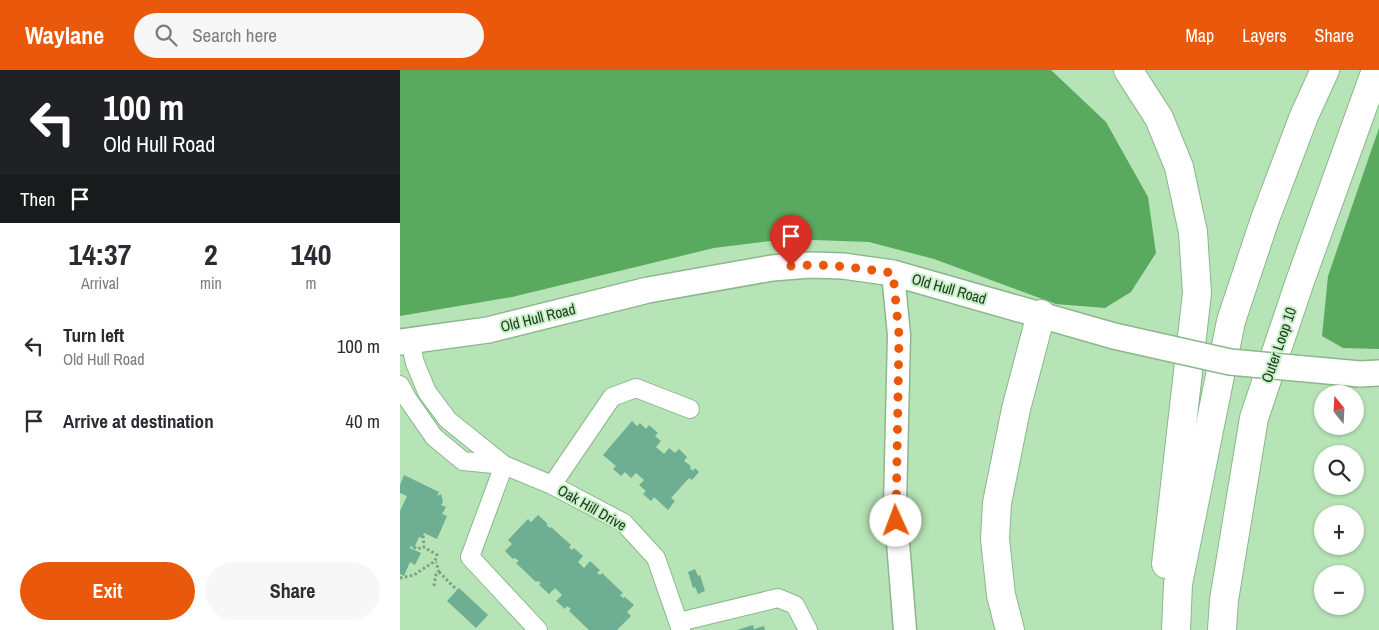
<!DOCTYPE html>
<meta charset="utf-8">
<style>
body{margin:0;font-family:"Archivo Narrow",sans-serif;background:#f7f7f7;color:#2b2b33;height:100vh;display:flex;flex-direction:column;font-size:19px;white-space:nowrap}
*{box-sizing:border-box;margin:0}
p{font-size:16px;color:#7c7c81}
.icon{flex:none;width:28px;height:28px;fill:none;stroke:currentColor;stroke-width:2;stroke-linecap:round;stroke-linejoin:round}
.map{position:relative;flex:1;overflow:hidden}
.sheet{display:flex;flex-direction:column;background:#fff;width:400px}
.sheet>*{flex:none}
.guide{background:#202124;color:#fff;overflow:hidden}
.needle{width:32px;rotate:342deg}
.tools{position:absolute;left:914px;top:315px;display:grid;gap:10px}
.tools a{display:grid;place-items:center;width:50px;height:50px;border-radius:50%;background:#fff;box-shadow:0 1px 4px #0004;font-size:25px}
.pin{position:absolute;display:grid;place-items:center;width:42px;height:42px;color:#fff;margin:-51px -21px;border-radius:50% 50% 50% 0;rotate:-45deg;box-shadow:0 0 5px #0007}
.pin .icon{rotate:45deg}
.me{position:absolute;width:55px;margin:-28px;rotate:358deg;stroke-linejoin:round;filter:drop-shadow(0 0 4px #0008)}
.turn{display:flex;align-items:center;gap:18px;height:105px;padding:0 20px;font-size:22px}
.turn .icon{width:65px;height:65px;stroke-width:2.5}
.turn b{display:block;font-size:35px;line-height:42px}
.then{display:flex;align-items:center;height:48px;padding:0 20px;background:#0003;gap:10px;font-size:19px}
.eta{display:flex;justify-content:space-evenly;align-items:center;height:85px;text-align:center}
.eta b{font-size:30px;font-weight:800;line-height:35px}
.button{display:flex;gap:10px;margin-top:auto;padding:10px 20px}
.button a{flex:1;height:58px;border-radius:30px;background:#ea580c;color:#fff;font-size:20px;font-weight:800;line-height:58px;text-align:center}
.button a+a{background:#f7f7f7;color:#2b2b33}
ul{padding:0;list-style:none}
li{display:flex;align-items:center;gap:15px;height:75px;padding:0 20px}
li div{flex:1}
li b{display:block;font-size:19px}
li em{font-style:normal}
header{display:flex;align-items:center;gap:30px;box-sizing:border-box;height:70px;padding:0 25px;background:#ea580c;color:#fff}
header strong{font-size:24px}
nav{display:flex;gap:28px;margin-inline-start:auto;font-size:18px}
.search{width:350px;height:45px;background:#f7f7f7;display:flex;align-items:center;gap:12px;box-sizing:border-box;padding:0 18px;border-radius:28px;color:#7c7c81;font-size:19px}
main{display:flex;flex:1;min-height:0}
.map>svg:first-child{display:block}
.forest{fill:#59a95e}
.building{fill:#6eae93}
.lines{fill:none;stroke-linecap:round;stroke-linejoin:round}
.minor-casing{stroke:#8bb78c;stroke-width:20}
.tertiary-casing{stroke:#8bb78c;stroke-width:25}
.secondary-casing{stroke:#8bb78c;stroke-width:28}
.motorway-casing{stroke:#8bb78c;stroke-width:30}
.path{stroke:#7da07d;stroke-width:3;stroke-dasharray:2.5 2.5;stroke-linecap:butt}
.minor{stroke:#fff;stroke-width:18}
.tertiary{stroke:#fff;stroke-width:22}
.secondary{stroke:#fff;stroke-width:25}
.motorway{stroke:#fff;stroke-width:28}
.secondary-bridge-casing{stroke:#8bb78c;stroke-width:28;stroke-linecap:butt}
.secondary-bridge{stroke:#fff;stroke-width:25}
.route{stroke:#ea580c;stroke-width:9;stroke-dasharray:0 16.2}
.labels{text-anchor:middle;stroke-width:4;stroke-linejoin:round;paint-order:stroke}
.street-label{font-size:15px;fill:#253725;stroke:#c3f1c3}
</style>
<header>
<strong>Waylane</strong>
<div class="search"><svg class="icon" aria-label="search" viewBox="0 0 24 24"><circle cx="10" cy="10" r="6"/><path d="M15 15l6 6"/></svg>Search here</div>
<nav><a>Map</a><a>Layers</a><a>Share</a></nav>
</header>
<main>
<section class="sheet">
<div class="guide">
<div class="turn"><svg class="icon" aria-label="left" viewBox="0 0 24 24"><path d="M17 20v-9H6M10 6l-5 5 5 5"/></svg><div><b>100 m</b>Old Hull Road</div></div>
<div class="then">Then<svg class="icon" aria-label="arrive" viewBox="0 0 24 24"><path d="M6 21V4h12l-3 4 3 4H6"/></svg></div>
</div>
<div class="eta">
<div><b>14:37</b><p>Arrival</p></div>
<div><b>2</b><p>min</p></div>
<div><b>140</b><p>m</p></div>
</div>
<ul>
<li><svg class="icon" aria-label="left" viewBox="0 0 24 24"><path d="M17 20v-9H6M10 6l-5 5 5 5"/></svg><div><b>Turn left</b><p>Old Hull Road</p></div><em>100 m</em></li>
<li><svg class="icon" aria-label="arrive" viewBox="0 0 24 24"><path d="M6 21V4h12l-3 4 3 4H6"/></svg><div><b>Arrive at destination</b></div><em>40 m</em></li>
</ul>
<div class="button"><a>Exit</a><a>Share</a></div>
</section>
<div class="map">
<svg width="979" height="560" viewBox="0 0 979 560">
<rect width="100%" height="100%" fill="#b6e4b6"/>
<g class="forest">
<polygon points="0,0 651,0 706,52 748,127 756,183 731,222 705,238 656,234 534,189 469,172 387,169 314,178 112,227 0,246"/>
<polygon points="979,58 979,279 943,278 922,266 928,206"/>
</g>
<g class="building">
<polygon points="232,351 237,356 240,353 246,359 249,355 258,363 255,366 261,371 256,377 264,384 269,378 275,383 279,379 287,387 284,391 291,396 290,398 293,401 295,398 299,402 292,410 289,408 271,428 275,431 268,440 254,427 251,431 243,424 246,421 239,415 244,410 236,403 231,408 225,402 221,406 213,399 216,396 203,385"/>
<polygon points="4,405 39,422 37,426 41,424 43,432 41,435 46,437 42,444 47,446 37,469 24,463 22,468 19,467 14,478 10,476 10,478 21,483 15,495 10,492 4,506 0,504 0,441 7,426 0,423 0,415"/>
<polygon points="138,445 148,454 146,455 150,458 151,457 171,475 169,477 172,480 174,478 183,486 178,492 184,498 190,491 200,500 197,503 200,505 202,503 223,523 220,525 223,528 225,527 234,535 227,542 231,546 217,560 189,560 169,541 171,539 167,536 165,539 156,531 162,525 155,518 149,524 139,515 141,513 138,511 136,512 116,493 119,491 115,488 113,489 105,481 112,474 108,470 128,449 131,452"/>
<polygon points="295,499 298,506 300,505 305,521 298,524 295,517 293,518 288,502"/>
<polygon points="59,518 88,545 76,558 47,531"/>
<polygon points="353,555 354,559 364,556 365,560 337,560"/>
</g>
<g class="lines">
<g class="minor-casing">
<g id="minor">
<polyline points="10,271 15,293 27,322 48,350 104,395 152,415 224,453 256,488 281,560"/>
<polyline points="0,315 7,328 34,367 63,391 104,395"/>
<polyline points="104,395 70,487 138,560"/>
<polyline points="152,415 212,327 236,318 290,339"/>
<polyline points="279,552 378,528 395,535 408,560"/>
</g>
</g>
<g class="tertiary-casing">
<polyline id="tertiary" points="493,203 499,265 495,435 505,560"/>
</g>
<g class="secondary-casing">
<g id="secondary">
<polyline points="0,272 88,260 248,220 372,198 410,195 443,196 493,203 714,266"/>
<polyline points="960,304 979,303"/>
</g>
</g>
<g class="motorway-casing">
<g id="motorway">
<polyline points="728,0 759,48 779,97 793,162 797,223 766,494"/>
<polyline points="610,560 601,525 595,469 597,433 616,339 641,244"/>
<polyline points="776,560 778,514 831,251 865,149 904,46 925,0"/>
<polyline points="822,560 824,530 854,348 899,214 976,0"/>
</g>
</g>
<g class="path">
<polyline points="14,477 17,479 24,477"/>
<polyline points="39,502 57,520"/>
<polyline points="0,508 14,505 35,491 37,485 24,477 23,465"/>
<polyline points="34,516 36,505 39,502 36,492"/>
</g>
<use href="#minor" class="minor"/>
<use href="#tertiary" class="tertiary"/>
<use href="#secondary" class="secondary"/>
<use href="#motorway" class="motorway"/>
<g class="secondary-bridge-casing">
<polyline id="secondary-bridge" points="714,266 830,292 960,304"/>
</g>
<use href="#secondary-bridge" class="secondary-bridge"/>
</g>
<g class="lines">
<path class="route" d="M391,196C425,193 459,198 493,203L499,265L496,451"/>
</g>
<g class="labels">
<g class="street-label">
<text transform="translate(549 219) rotate(16)" y="5">Old Hull Road</text>
<text transform="translate(138 248) rotate(-14)" y="5">Old Hull Road</text>
<text transform="translate(879 275) rotate(-71)" y="5">Outer Loop 10</text>
<text transform="translate(192 438) rotate(30)" y="5">Oak Hill Drive</text>
</g>
</g>
</svg>
<div class="tools">
<a><svg class="needle" viewBox="-14 -14 28 28"><path d="M0-13l5 13h-10z" fill="#e53935"/><path d="M0 13l5-13h-10z" fill="#7c7c81"/></svg></a>
<a><svg class="icon" aria-label="search" viewBox="0 0 24 24"><circle cx="10" cy="10" r="6"/><path d="M15 15l6 6"/></svg></a>
<a>+</a>
<a>−</a>
</div>
<div class="pin" style="left:391px;top:196px;background:#d93025"><svg class="icon" aria-label="arrive" viewBox="0 0 24 24"><path d="M6 21V4h12l-3 4 3 4H6"/></svg></div>
<svg class="me" style="left:496px;top:451px" viewBox="-20 -20 40 40"><circle r="19" fill="#fff"/><path d="M0-13L10 11 0 6-10 11z" fill="#ea580c"/></svg>
</div>
</main>
